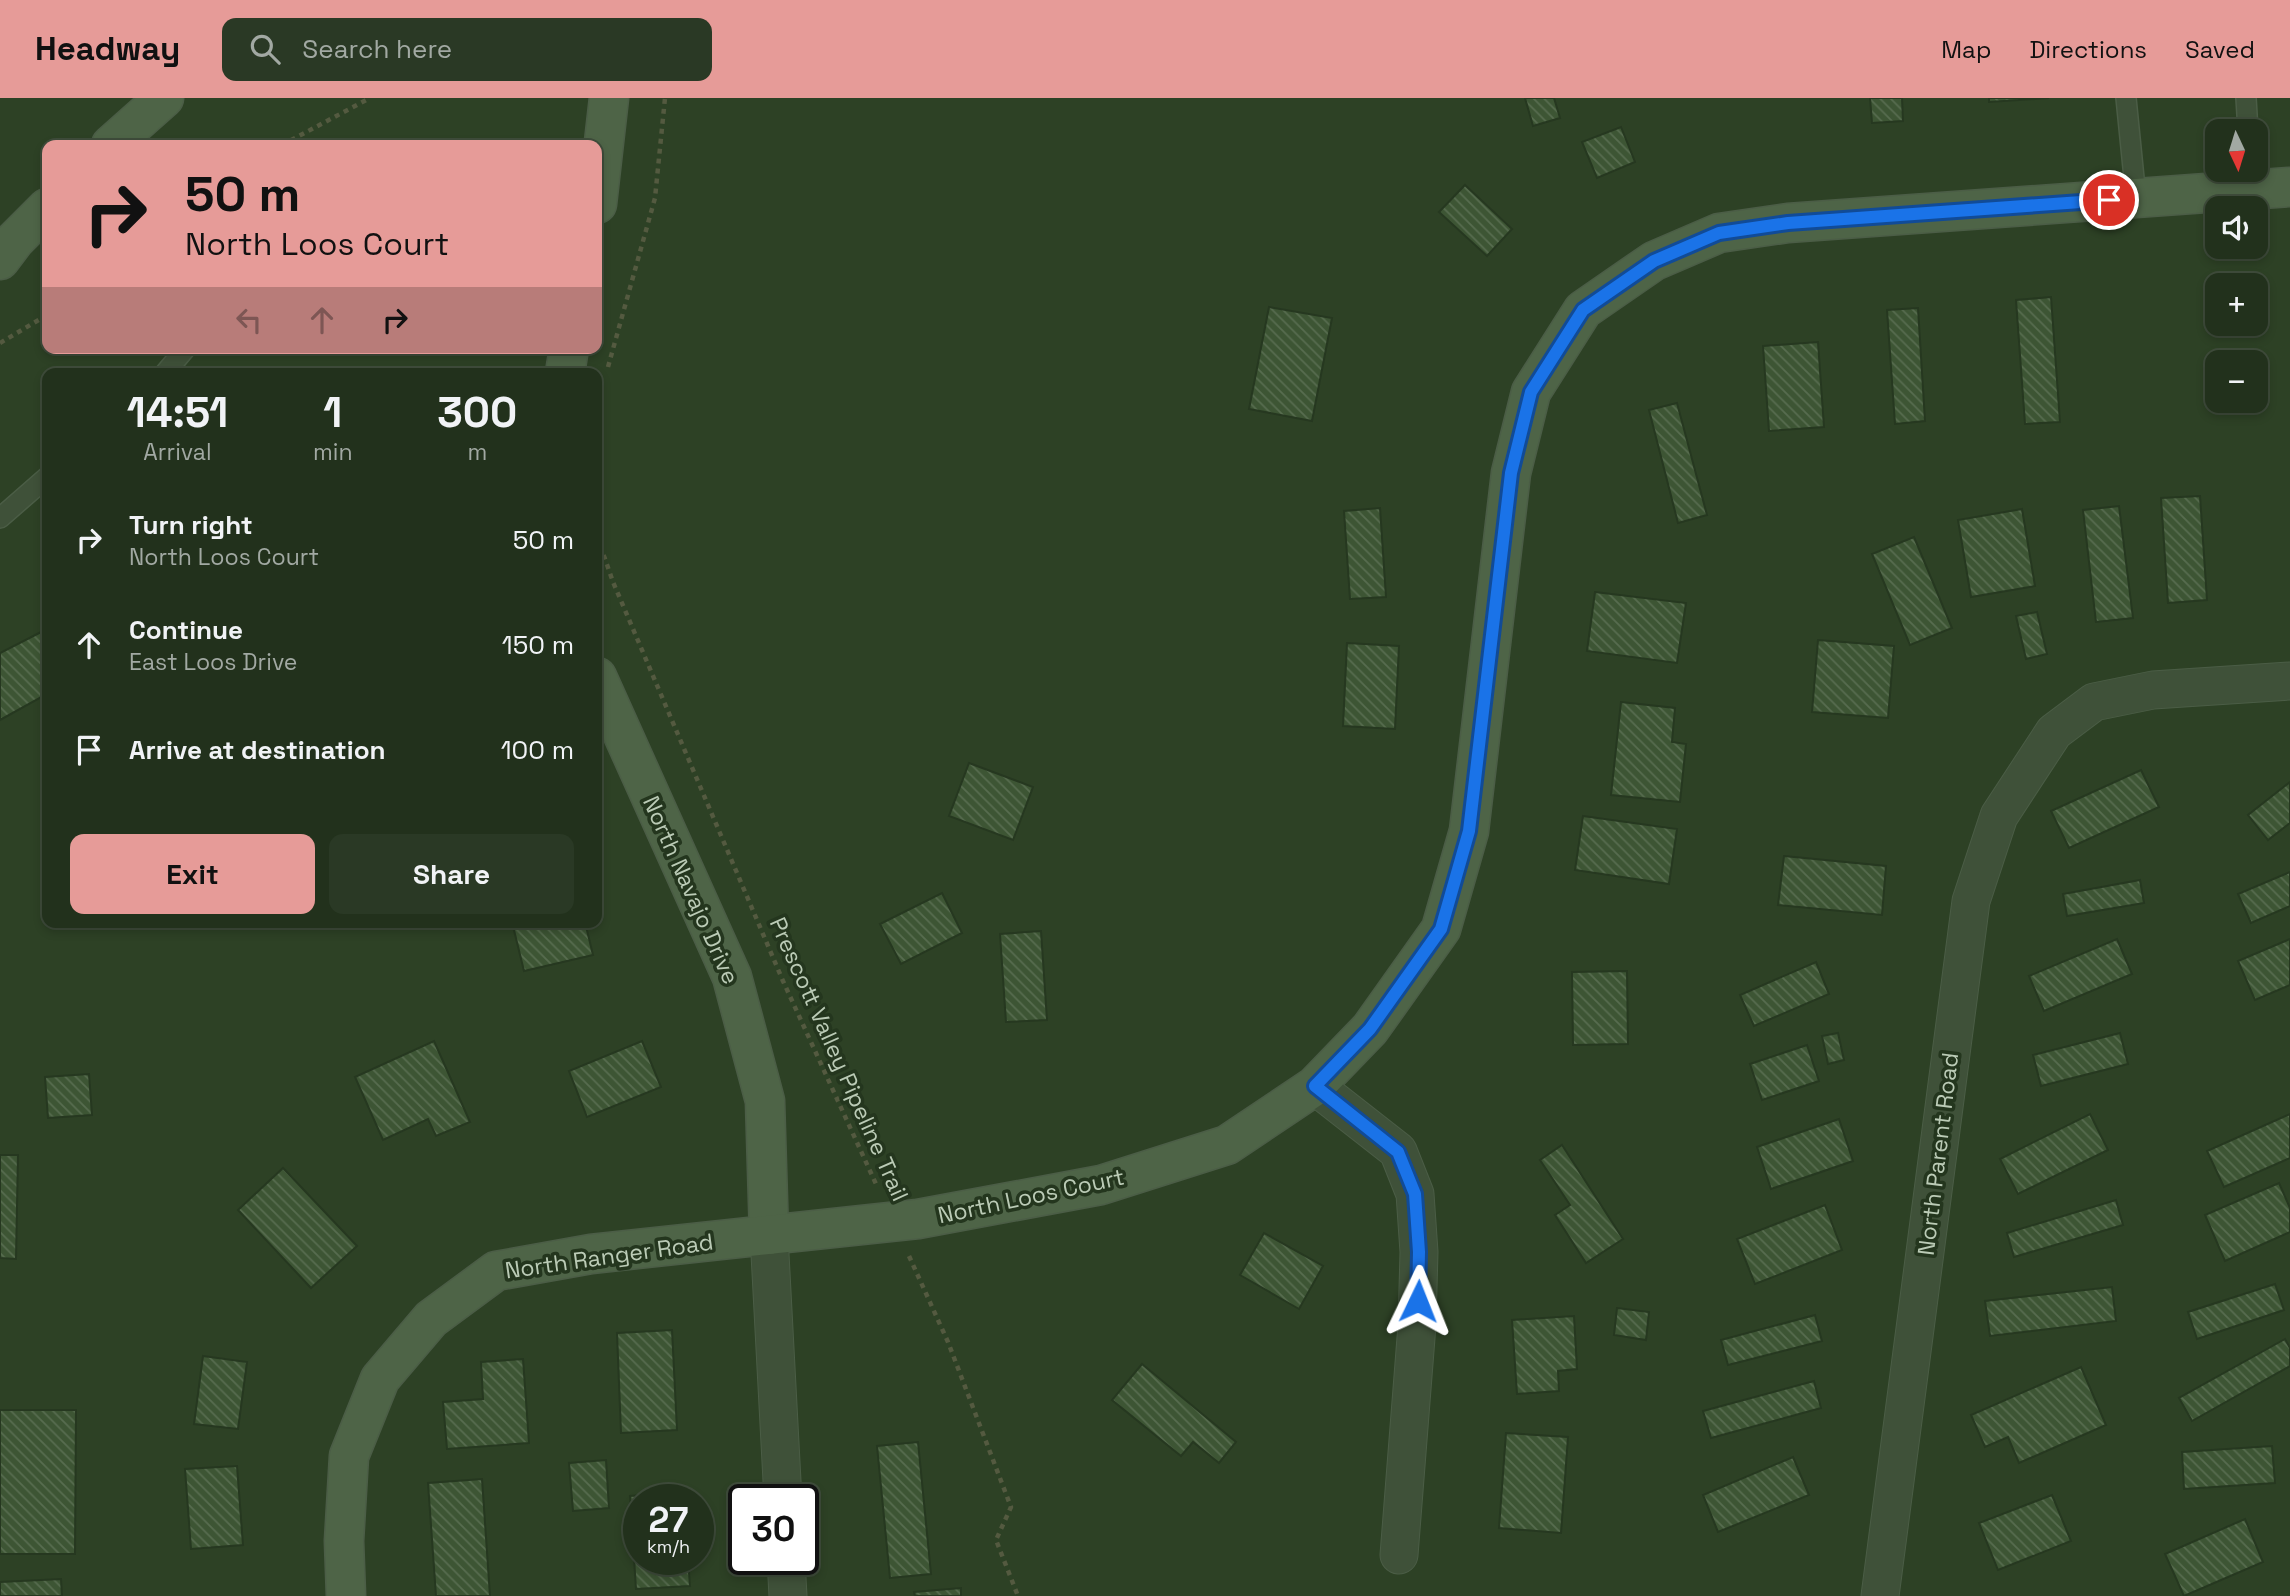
<!DOCTYPE html>
<meta charset="utf-8">
<style>
body{margin:0;font-family:"Space Grotesk",sans-serif;background:#2a3925;color:#f1f3f6;height:100vh;display:flex;flex-direction:column;font-size:26px;white-space:nowrap}
*{box-sizing:border-box;margin:0}
p{font-size:23px;color:#a2a9a3}
.icon{flex:none;width:38px;height:38px;fill:none;stroke:currentColor;stroke-width:2;stroke-linecap:round;stroke-linejoin:round}
.map{position:relative;flex:1;overflow:hidden}
.side{position:absolute;left:42px;top:270px;width:560px;height:560px;display:flex;flex-direction:column;background:#22311c;border-radius:14px;box-shadow:0 4px 10px #0003,0 0 0 2px #3f4c3b}
.side>*{flex:none}
.hud{position:absolute;left:42px;top:42px;width:560px;height:214px;border-radius:14px;box-shadow:0 4px 10px #0003,0 0 0 2px #3f4c3b;background:#e69b98;color:#111;overflow:hidden}
.needle{width:46px;rotate:176deg}
.fabs{position:absolute;left:2205px;top:21px;display:grid;gap:14px}
.fabs a{display:grid;place-items:center;width:63px;height:63px;border-radius:14px;background:#22311c;box-shadow:0 4px 10px #0003,0 0 0 2px #3f4c3b;font-size:35px}
.speed{position:absolute;left:623px;top:1386px;display:flex;gap:14px;font-size:35px;font-weight:700;text-align:center}
.speed>*{display:grid;place-content:center;width:91px;height:91px;border-radius:50%;background:#22311c;box-shadow:0 4px 10px #0003,0 0 0 2px #3f4c3b;line-height:1}
.speed small{font-size:18px;font-weight:400}
.speed .limit{border:4px solid #111;border-radius:10px;background:#fff;color:#111}
.pin{position:absolute;display:grid;place-items:center;width:60px;height:60px;color:#fff;margin:-30px;border:4px solid #fff;border-radius:50%;box-shadow:0 2px 7px #0007}
.me{position:absolute;width:77px;margin:-38px;rotate:2deg;stroke-linejoin:round;filter:drop-shadow(0 0 5px #0008)}
.turn{display:flex;align-items:center;gap:24px;height:147px;padding:0 28px;font-size:32px}
.turn .icon{width:91px;height:91px;stroke-width:2.5}
.turn b{display:block;font-size:49px;line-height:60px}
.lanes{display:flex;align-items:center;height:66px;padding:0 28px;background:#0003;justify-content:center;gap:35px;direction:ltr}
.lanes .off{opacity:.35}
.eta{display:flex;justify-content:space-evenly;align-items:center;height:119px;text-align:center}
.eta b{font-size:42px;font-weight:600;line-height:49px}
.cta{display:flex;gap:14px;margin-top:auto;padding:14px 28px}
.cta a{flex:1;height:80px;border-radius:14px;background:#e69b98;color:#111;font-size:28px;font-weight:600;line-height:80px;text-align:center}
.cta a+a{background:#2a3925;color:#f1f3f6}
ul{padding:0;list-style:none}
li{display:flex;align-items:center;gap:21px;height:105px;padding:0 28px}
li div{flex:1}
li b{display:block;font-size:26px}
li em{font-style:normal}
header{display:flex;align-items:center;gap:42px;box-sizing:border-box;height:98px;padding:0 35px;background:#e69b98;color:#111}
header strong{font-size:33px}
nav{display:flex;gap:38px;margin-inline-start:auto;font-size:24px}
.search{width:490px;height:63px;background:#2a3925;display:flex;align-items:center;gap:18px;box-sizing:border-box;padding:0 24px;border-radius:14px;color:#a2a9a3;font-size:26px}
.map>svg:first-child{display:block}
.building{fill:url(#building-back-hatch);stroke:#263820;stroke-width:2}
.lines{fill:none;stroke-linecap:round;stroke-linejoin:round}
.lane-casing{stroke:#4b5d46;stroke-width:22}
.street-casing{stroke:#4b5d46;stroke-width:39}
.secondary-casing{stroke:#4b5d46;stroke-width:41}
.path{stroke:#545a40;stroke-width:4.5;stroke-dasharray:5 5;stroke-linecap:butt}
.lane{stroke:#3f5139;stroke-width:19}
.street{stroke:#3f5139;stroke-width:37}
.secondary{stroke:#4e6447;stroke-width:38}
.route-casing{stroke:#114b97;stroke-width:18}
.route{stroke:#1a73e8;stroke-width:12}
.labels{text-anchor:middle;stroke-width:7;stroke-linejoin:round;paint-order:stroke}
.street-label{font-size:23px;fill:#bbcbb6;stroke:#24361e}
</style>
<header>
<strong>Headway</strong>
<div class="search"><svg class="icon" aria-label="search" viewBox="0 0 24 24"><circle cx="10" cy="10" r="6"/><path d="M15 15l6 6"/></svg>Search here</div>
<nav><a>Map</a><a>Directions</a><a>Saved</a></nav>
</header>
<div class="map">
<svg width="2290" height="1498" viewBox="0 0 2290 1498">
<defs>
<pattern id="building-back-hatch" width="6" height="6" patternUnits="userSpaceOnUse" patternTransform="scale(1.75)"><rect width="6" height="6" fill="#3d5534"/><path d="M-1 5l2 2M0 0l6 6M5-1l2 2" fill="none" stroke="#576c4f"/></pattern>
</defs>
<rect width="100%" height="100%" fill="#2d4125"/>
<g class="building">
<polygon points="1525,0 1554,0 1560,20 1533,28"/>
<polygon points="1870,0 1902,0 1903,23 1872,25"/>
<polygon points="1989,0 2049,0 1989,4"/>
<polygon points="1621,29 1635,64 1597,80 1582,44"/>
<polygon points="1465,87 1512,131 1487,158 1439,114"/>
<polygon points="2051,199 2060,324 2025,326 2016,202"/>
<polygon points="1269,209 1332,220 1312,323 1249,311"/>
<polygon points="1918,210 1925,323 1895,326 1887,212"/>
<polygon points="1818,244 1824,329 1769,333 1763,248"/>
<polygon points="1677,305 1707,417 1678,425 1649,312"/>
<polygon points="2200,398 2207,502 2168,505 2161,400"/>
<polygon points="2119,408 2133,520 2096,524 2083,412"/>
<polygon points="1380,410 1386,499 1350,501 1344,413"/>
<polygon points="2022,411 2035,488 1971,499 1958,422"/>
<polygon points="1914,439 1952,530 1910,547 1872,456"/>
<polygon points="1595,494 1686,505 1677,565 1587,553"/>
<polygon points="2037,514 2047,556 2026,561 2016,518"/>
<polygon points="45,532 47,537 47,596 0,622 0,555"/>
<polygon points="1818,542 1894,548 1888,620 1812,614"/>
<polygon points="1347,545 1399,548 1395,631 1343,628"/>
<polygon points="1621,604 1675,610 1672,644 1686,646 1680,704 1611,697"/>
<polygon points="969,665 1033,689 1013,742 949,718"/>
<polygon points="2141,672 2159,709 2069,750 2051,713"/>
<polygon points="2290,684 2290,725 2268,742 2248,717"/>
<polygon points="1583,718 1677,731 1669,786 1575,772"/>
<polygon points="1784,758 1886,768 1882,817 1778,807"/>
<polygon points="2290,774 2290,808 2251,825 2238,796"/>
<polygon points="2140,782 2144,805 2067,818 2063,796"/>
<polygon points="942,795 962,835 901,866 880,826"/>
<polygon points="512,824 585,824 593,857 524,873"/>
<polygon points="1041,833 1047,922 1006,924 1000,836"/>
<polygon points="2117,841 2132,876 2044,913 2029,878"/>
<polygon points="2290,841 2290,887 2255,902 2238,863"/>
<polygon points="1816,864 1829,896 1754,928 1740,897"/>
<polygon points="1627,873 1628,946 1573,947 1572,874"/>
<polygon points="1838,935 1844,962 1828,966 1822,938"/>
<polygon points="2120,935 2128,966 2041,988 2033,957"/>
<polygon points="434,943 470,1024 436,1038 428,1021 383,1042 355,979"/>
<polygon points="642,943 661,989 587,1019 569,973"/>
<polygon points="1807,947 1819,983 1762,1002 1750,966"/>
<polygon points="89,976 92,1017 48,1020 45,979"/>
<polygon points="2090,1016 2108,1052 2018,1096 2000,1061"/>
<polygon points="2290,1016 2290,1060 2224,1089 2207,1053"/>
<polygon points="1839,1021 1853,1063 1771,1091 1757,1049"/>
<polygon points="1562,1047 1623,1141 1586,1165 1555,1117 1570,1107 1540,1062"/>
<polygon points="0,1057 18,1057 16,1161 0,1160"/>
<polygon points="283,1070 357,1148 311,1190 238,1112"/>
<polygon points="2279,1085 2290,1110 2290,1134 2225,1163 2205,1117"/>
<polygon points="2116,1102 2123,1127 2014,1159 2007,1135"/>
<polygon points="1825,1107 1842,1152 1755,1186 1737,1141"/>
<polygon points="1264,1135 1323,1168 1299,1211 1240,1177"/>
<polygon points="2275,1186 2284,1212 2197,1241 2188,1214"/>
<polygon points="2112,1189 2116,1223 1990,1238 1985,1203"/>
<polygon points="1617,1210 1649,1214 1646,1242 1614,1237"/>
<polygon points="1815,1217 1822,1243 1728,1267 1721,1242"/>
<polygon points="1574,1218 1577,1271 1558,1273 1559,1293 1517,1296 1512,1222"/>
<polygon points="672,1232 677,1332 621,1335 617,1235"/>
<polygon points="2285,1241 2290,1250 2290,1268 2192,1323 2179,1300"/>
<polygon points="203,1258 247,1264 238,1331 194,1326"/>
<polygon points="523,1261 529,1345 447,1351 443,1304 483,1301 481,1264"/>
<polygon points="1142,1266 1236,1344 1219,1365 1193,1344 1181,1358 1112,1302"/>
<polygon points="2081,1269 2106,1327 2019,1365 2008,1339 1985,1349 1971,1317"/>
<polygon points="1814,1283 1821,1310 1711,1340 1703,1313"/>
<polygon points="0,1312 76,1312 75,1456 0,1456"/>
<polygon points="1506,1335 1568,1339 1561,1435 1499,1430"/>
<polygon points="918,1344 931,1476 890,1480 877,1348"/>
<polygon points="2272,1348 2275,1385 2184,1391 2182,1354"/>
<polygon points="1793,1359 1809,1397 1718,1434 1703,1397"/>
<polygon points="606,1362 609,1410 573,1413 569,1365"/>
<polygon points="237,1368 243,1447 191,1451 185,1371"/>
<polygon points="482,1381 490,1498 436,1498 428,1385"/>
<polygon points="683,1394 684,1402 639,1402 639,1461 688,1461 690,1488 636,1491 630,1398"/>
<polygon points="2052,1397 2071,1443 1998,1472 1979,1425"/>
<polygon points="2245,1421 2263,1464 2184,1498 2165,1456"/>
<polygon points="61,1481 62,1498 0,1498 0,1484"/>
<polygon points="961,1490 961,1498 915,1498 914,1494"/>
</g>
<g class="lines">
<g class="lane-casing">
<g id="lane">
<polyline points="2126,0 2136,100"/>
<polyline points="2246,0 2248,33"/>
<polyline points="165,275 186,250"/>
<polyline points="0,420 47,379"/>
</g>
</g>
<g class="street-casing">
<g id="street">
<polyline points="1315,988 1398,1053 1415,1096 1419,1154 1417,1227 1399,1457"/>
<polyline points="769,1137 783,1402"/>
<polyline points="786,1461 788,1498"/>
<polyline points="1880,1498 1971,803 1999,718 2054,634 2094,604 2153,592 2290,583"/>
</g>
</g>
<g class="secondary-casing">
<g id="secondary">
<polyline points="111,47 164,0"/>
<polyline points="597,106 609,0"/>
<polyline points="0,162 15,142 47,110"/>
<polyline points="565,275 569,250"/>
<polyline points="597,579 732,879 765,1003 769,1137"/>
<polyline points="346,1498 344,1443 349,1358 380,1281 431,1221 496,1173 591,1156 918,1121 1101,1087 1227,1047 1315,988 1370,931 1441,831 1469,733 1511,375 1531,294 1583,212 1654,163 1719,135 1788,125 2290,89"/>
</g>
</g>
<g class="path">
<polyline points="282,47 370,0"/>
<polyline points="0,245 47,217"/>
<polyline points="608,269 655,100 665,0"/>
<polyline points="597,308 601,294"/>
<polyline points="597,438 613,484 783,883 876,1086"/>
<polyline points="909,1158 948,1244 1011,1409 996,1442 1018,1498"/>
</g>
<use href="#lane" class="lane"/>
<use href="#street" class="street"/>
<use href="#secondary" class="secondary"/>
</g>
<g class="lines">
<g class="route-casing">
<polyline id="route" points="1418,1203 1419,1154 1415,1096 1398,1054 1315,988 1370,931 1441,831 1469,733 1511,375 1531,294 1583,212 1654,163 1719,135 1788,125 2109,102"/>
</g>
<use href="#route" class="route"/>
</g>
<g class="labels">
<g class="street-label">
<text transform="translate(691 792) rotate(66)" y="8">North Navajo Drive</text>
<text transform="translate(839 961) rotate(66)" y="8">Prescott Valley Pipeline Trail</text>
<text transform="translate(1938 1056) rotate(-83)" y="8">North Parent Road</text>
<text transform="translate(1031 1098) rotate(-12)" y="8">North Loos Court</text>
<text transform="translate(609 1158) rotate(-8)" y="8">North Ranger Road</text>
</g>
</g>
</svg>
<div class="fabs">
<a><svg class="needle" viewBox="-14 -14 28 28"><path d="M0-13l5 13h-10z" fill="#e53935"/><path d="M0 13l5-13h-10z" fill="#a2a9a3"/></svg></a>
<a><svg class="icon" aria-label="sound" viewBox="0 0 24 24"><path d="M4 9h4l5-4v14l-5-4H4zM17 9q2 3 0 6"/></svg></a>
<a>+</a>
<a>−</a>
</div>
<div class="speed"><div>27<small>km/h</small></div><div class="limit">30</div></div>
<div class="pin" style="left:2109px;top:102px;background:#d93025"><svg class="icon" aria-label="arrive" viewBox="0 0 24 24"><path d="M6 21V4h12l-3 4 3 4H6"/></svg></div>
<svg class="me" style="left:1418px;top:1203px" viewBox="-20 -20 40 40"><path d="M0-17L14 15 0 8-14 15z" fill="#1a73e8" stroke="#fff" stroke-width="4"/></svg>
<div class="hud">
<div class="turn"><svg class="icon" aria-label="right" viewBox="0 0 24 24"><path d="M7 20v-9h11M14 6l5 5-5 5"/></svg><div><b>50 m</b>North Loos Court</div></div>
<div class="lanes"><svg class="icon off" aria-label="left" viewBox="0 0 24 24"><path d="M17 20v-9H6M10 6l-5 5 5 5"/></svg><svg class="icon off" aria-label="ahead" viewBox="0 0 24 24"><path d="M12 20V5M6 11l6-6 6 6"/></svg><svg class="icon" aria-label="right" viewBox="0 0 24 24"><path d="M7 20v-9h11M14 6l5 5-5 5"/></svg></div>
</div>
<section class="side">
<div class="eta">
<div><b>14:51</b><p>Arrival</p></div>
<div><b>1</b><p>min</p></div>
<div><b>300</b><p>m</p></div>
</div>
<ul>
<li><svg class="icon" aria-label="right" viewBox="0 0 24 24"><path d="M7 20v-9h11M14 6l5 5-5 5"/></svg><div><b>Turn right</b><p>North Loos Court</p></div><em>50 m</em></li>
<li><svg class="icon" aria-label="ahead" viewBox="0 0 24 24"><path d="M12 20V5M6 11l6-6 6 6"/></svg><div><b>Continue</b><p>East Loos Drive</p></div><em>150 m</em></li>
<li><svg class="icon" aria-label="arrive" viewBox="0 0 24 24"><path d="M6 21V4h12l-3 4 3 4H6"/></svg><div><b>Arrive at destination</b></div><em>100 m</em></li>
</ul>
<div class="cta"><a>Exit</a><a>Share</a></div>
</section>
</div>
